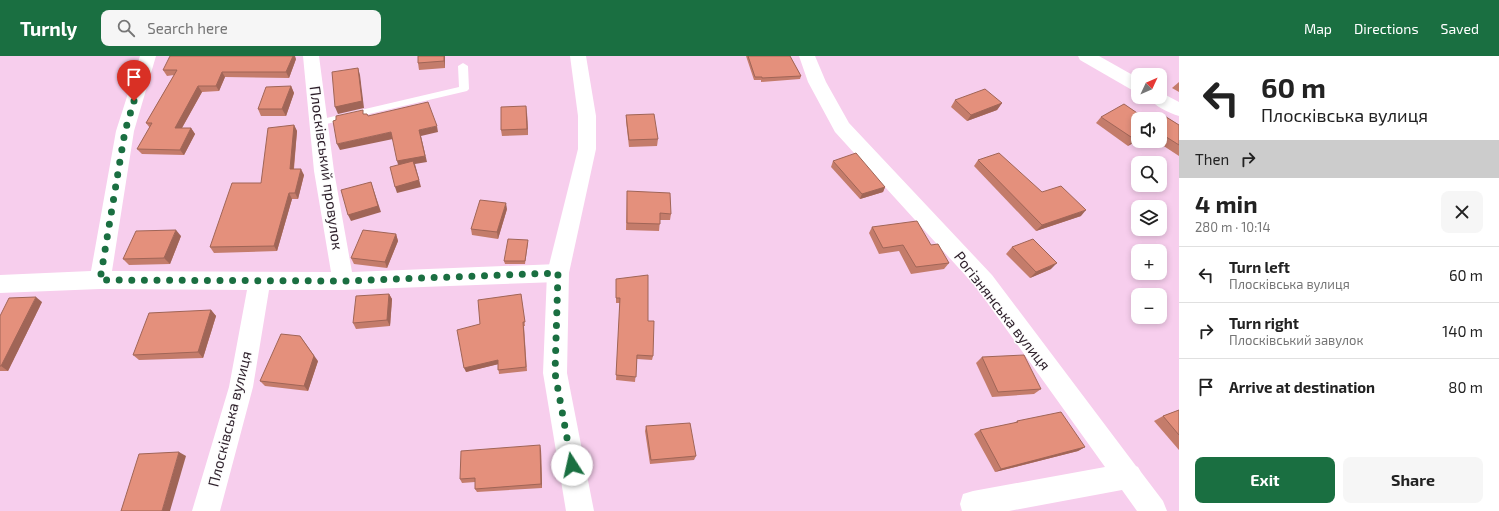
<!DOCTYPE html>
<meta charset="utf-8">
<style>
body{margin:0;font-family:"Exo 2",sans-serif;background:#f6f6f6;color:#222;height:100vh;display:flex;flex-direction:column;font-size:15px;white-space:nowrap}
*{box-sizing:border-box;margin:0}
p{font-size:13px;color:#767676}
.icon{flex:none;width:22px;height:22px;fill:none;stroke:currentColor;stroke-width:2;stroke-linecap:round;stroke-linejoin:round}
.map{position:relative;flex:1;overflow:hidden}
.sheet{display:flex;flex-direction:column;background:#fff;width:320px}
.sheet>*{flex:none}
.hud{background:#fff;color:#222;overflow:hidden}
.needle{width:26px;rotate:46deg}
.tools{position:absolute;left:1131px;top:12px;display:grid;gap:8px}
.tools a{display:grid;place-items:center;width:36px;height:36px;border-radius:8px;background:#fff;box-shadow:0 2px 6px #0003;font-size:20px}
.pin{position:absolute;display:grid;place-items:center;width:34px;height:34px;color:#fff;margin:-41px -17px;border-radius:50% 50% 50% 0;rotate:-45deg;box-shadow:0 0 4px #0007}
.pin .icon{rotate:45deg}
.me{position:absolute;width:44px;margin:-22px;rotate:350deg;stroke-linejoin:round;filter:drop-shadow(0 0 3px #0008)}
.turn{display:flex;align-items:center;gap:14px;height:84px;padding:0 16px;font-size:18px}
.turn .icon{width:52px;height:52px;stroke-width:2.5}
.turn b{display:block;font-size:28px;line-height:34px}
.then{display:flex;align-items:center;height:38px;padding:0 16px;background:#0003;gap:8px;font-size:15px}
.round{display:grid;place-items:center;flex:none;width:42px;height:42px;border-radius:8px;background:#f6f6f6}
.overview{display:flex;align-items:center;justify-content:space-between;height:68px;padding:0 16px}
h1{font-size:24px;font-weight:700;line-height:30px}
.primary-button{display:flex;gap:8px;margin-top:auto;padding:8px 16px}
.primary-button a{flex:1;height:46px;border-radius:8px;background:#1a6f41;color:#fff;font-size:16px;font-weight:700;line-height:46px;text-align:center}
.primary-button a+a{background:#f6f6f6;color:#222}
ul{padding:0;list-style:none}
li{display:flex;align-items:center;gap:12px;height:56px;padding:0 16px;border-top:1px solid #e0e0e0}
li div{flex:1}
li b{display:block;font-size:15px}
li em{font-style:normal}
header{display:flex;align-items:center;gap:24px;box-sizing:border-box;height:56px;padding:0 20px;background:#1a6f41;color:#fff}
header strong{font-size:19px}
nav{display:flex;gap:22px;margin-inline-start:auto;font-size:14px}
.search{width:280px;height:36px;background:#f6f6f6;display:flex;align-items:center;gap:10px;box-sizing:border-box;padding:0 14px;border-radius:8px;color:#767676;font-size:15px}
main{display:flex;flex:1;min-height:0}
.map>svg:first-child{display:block}
.lines{fill:none;stroke-linecap:round;stroke-linejoin:round}
.service{fill:#fff;fill-rule:evenodd}
.minor{fill:#fff;fill-rule:evenodd}
.tertiary{fill:#fff;fill-rule:evenodd}
.wall{fill:#c47c6b}
.shaded-wall{fill:#a06557}
.building{fill:#e4907c;stroke:#a06557}
.route{stroke:#1a6f41;stroke-width:7;stroke-dasharray:0 12.6}
.labels{text-anchor:middle;stroke-width:3;stroke-linejoin:round;paint-order:stroke}
.street-label{font-size:15px;fill:#2d1f2a;stroke:#fdfdfd}
</style>
<header>
<strong>Turnly</strong>
<div class="search"><svg class="icon" aria-label="search" viewBox="0 0 24 24"><circle cx="10" cy="10" r="6"/><path d="M15 15l6 6"/></svg>Search here</div>
<nav><a>Map</a><a>Directions</a><a>Saved</a></nav>
</header>
<main>
<div class="map">
<svg width="1179" height="455" viewBox="0 0 1179 455">
<rect width="100%" height="100%" fill="#f7ceed"/>
<g class="lines">
<polygon class="service" points="463,7 468,10 469,33 467,35 318,70 313,67 318,64 459,31 458,10"/>
<g class="minor">
<polygon points="140,0 156,0 134,75 112,215 331,216 314,115 303,0 319,0 334,115 352,216 558,208 566,211 569,217 566,223 558,226 343,234 269,234 253,331 220,455 192,455 229,331 247,234 100,233 0,237 0,219 91,215 116,75"/>
<polygon points="799,0 815,0 826,26 849,67 992,219 1136,410 1138,411 1141,416 1163,445 1167,455 1137,455 1122,434 1009,455 962,455 960,448 963,438 973,435 1105,411 976,231 835,76 808,26"/>
</g>
<g class="tertiary">
<polygon points="570,0 586,0 596,60 596,93 569,217 567,317 594,455 566,455 543,317 547,217 578,93 578,60"/>
<polygon points="1078,0 1099,0 1138,22 1138,36 1132,34 1080,4"/>
<path d="M1160,36L1179,46V60C1169,57 1154,50 1148,41H1160Z"/>
</g>
</g>
<g class="wall">
<polygon points="418,0 445,0 445,12 419,14 418,7"/>
<polygon points="746,0 790,0 801,20 800,23 761,26 761,24 754,24"/>
<polygon points="296,3 289,22 225,21 219,35 202,36 182,72 191,72 195,78 184,99 142,98 137,93 150,72 146,67 174,19 167,20 163,14"/>
<polygon points="1179,26 1179,36 1172,32"/>
<polygon points="291,30 294,37 286,60 261,60 258,53"/>
<polygon points="955,44 1002,47 997,54 967,65 951,51"/>
<polygon points="527,57 528,79 502,80 501,74"/>
<polygon points="626,59 658,83 657,90 629,91 626,65"/>
<polygon points="1163,59 1179,69 1179,100 1156,85 1160,85 1160,63 1159,63"/>
<polygon points="1101,61 1138,84 1128,90 1096,67"/>
<polygon points="294,69 297,75 294,113 304,119 298,143 292,143 277,195 214,197 210,191 261,127"/>
<polygon points="978,104 1042,136 1081,160 1036,175 974,110"/>
<polygon points="833,105 885,131 883,136 860,143 831,111"/>
<polygon points="627,135 671,158 670,164 660,164 659,175 626,174"/>
<polygon points="507,153 498,183 472,179 471,173"/>
<polygon points="872,171 931,189 949,207 944,213 911,218 899,195 879,198 869,177"/>
<polygon points="396,178 398,185 387,212 354,208 351,202"/>
<polygon points="181,180 170,208 129,209 123,203"/>
<polygon points="528,187 525,208 505,208 504,205"/>
<polygon points="1012,191 1051,213 1030,222 1006,198"/>
<polygon points="616,223 648,265 653,300 652,304 637,303 635,326 616,324 620,247 616,247"/>
<polygon points="389,238 392,243 390,270 356,273 353,267"/>
<polygon points="521,238 525,270 524,270 527,315 499,318 498,308 466,316 480,268"/>
<polygon points="42,246 8,315 0,315 0,260"/>
<polygon points="211,254 216,260 203,302 139,304 133,299"/>
<polygon points="982,301 1041,333 1034,338 992,341 976,307"/>
<polygon points="318,305 308,335 265,330 260,325"/>
<polygon points="1179,354 1179,394 1154,365 1163,360"/>
<polygon points="1017,365 1085,391 1078,395 995,416 974,378 980,374 1014,367"/>
<polygon points="646,370 696,400 694,404 650,408 645,375"/>
<polygon points="541,394 542,432 477,436 475,433 475,426 462,427 460,423"/>
</g>
<g class="shaded-wall">
<polygon points="293,0 295,0 296,3 289,22 286,16"/>
<polygon points="444,0 445,0 445,12 444,5"/>
<polygon points="358,12 360,19 364,52 338,58 335,51"/>
<polygon points="222,16 225,21 219,35 216,30"/>
<polygon points="198,30 202,36 179,77 175,72"/>
<polygon points="291,30 294,37 286,60 282,53"/>
<polygon points="1002,47 997,54 967,65 971,59"/>
<polygon points="526,50 527,57 528,79 527,73"/>
<polygon points="294,69 297,75 293,119 290,113"/>
<polygon points="437,70 438,76 421,80 427,106 415,108 421,131 397,137 395,131 399,112 397,105 419,74"/>
<polygon points="191,72 195,78 184,99 180,94"/>
<polygon points="391,76 393,83 340,94 337,88"/>
<polygon points="1138,81 1138,84 1128,90 1134,83"/>
<polygon points="301,113 304,119 298,143 295,137"/>
<polygon points="371,126 381,156 351,165 348,159"/>
<polygon points="885,131 883,136 860,143 862,138"/>
<polygon points="289,137 292,143 277,195 274,190"/>
<polygon points="506,147 507,153 498,183 497,176"/>
<polygon points="1086,154 1081,160 1036,175 1042,169"/>
<polygon points="176,174 181,180 170,208 164,202"/>
<polygon points="396,178 398,185 387,212 385,206"/>
<polygon points="1057,207 1051,213 1030,222 1036,216"/>
<polygon points="389,238 392,243 390,270 387,264"/>
<polygon points="36,241 42,246 8,315 1,310"/>
<polygon points="211,254 216,260 203,302 198,296"/>
<polygon points="300,280 318,305 308,335 304,330"/>
<polygon points="498,304 499,308 466,316 464,312"/>
<polygon points="540,389 541,394 542,432 541,428"/>
<polygon points="1085,391 1078,395 995,416 1001,413"/>
<polygon points="179,396 186,400 170,455 162,455"/>
</g>
<g class="building">
<polygon points="170,0 293,0 286,16 222,16 216,30 198,30 175,72 191,72 180,94 137,93 152,67 146,67 177,14 163,14"/>
<polygon points="418,0 444,0 444,5 418,7"/>
<polygon points="748,0 790,0 801,20 762,22 762,21 755,21"/>
<polygon points="358,12 362,45 335,51 332,16"/>
<polygon points="291,30 282,53 258,53 266,31"/>
<polygon points="985,33 1002,47 971,59 955,44"/>
<polygon points="428,46 437,70 419,74 425,100 397,105 391,76 337,88 333,65 336,64 336,60 363,54 363,58 367,58 368,60"/>
<polygon points="1124,48 1146,63 1138,63 1138,81 1134,83 1101,61"/>
<polygon points="526,50 527,73 501,74 501,51"/>
<polygon points="654,58 658,83 629,84 626,59"/>
<polygon points="1163,59 1179,69 1179,89 1160,77 1160,63"/>
<polygon points="294,69 290,113 301,113 295,137 289,137 274,190 210,191 232,127 261,127 268,72"/>
<polygon points="856,97 885,131 862,138 833,105"/>
<polygon points="999,97 1042,136 1061,130 1086,154 1042,169 978,104"/>
<polygon points="413,105 419,124 395,131 390,111"/>
<polygon points="371,126 378,150 348,159 341,134"/>
<polygon points="627,135 670,137 671,158 660,157 660,168 627,167"/>
<polygon points="480,144 506,147 497,176 471,173"/>
<polygon points="917,165 931,189 938,188 949,207 916,211 903,189 883,192 872,171"/>
<polygon points="176,174 164,202 123,203 136,175"/>
<polygon points="363,174 396,178 385,206 351,202"/>
<polygon points="508,183 528,184 525,205 504,205"/>
<polygon points="1033,183 1057,207 1036,216 1012,191"/>
<polygon points="648,219 648,265 654,265 653,300 637,299 636,321 616,319 620,242 616,242 616,223"/>
<polygon points="389,238 387,264 353,267 356,240"/>
<polygon points="521,238 525,266 523,266 526,311 498,314 498,304 464,312 457,274 480,268 478,244"/>
<polygon points="36,241 1,310 0,310 0,260 9,242"/>
<polygon points="211,254 198,296 133,299 149,257"/>
<polygon points="281,278 300,280 314,300 304,330 260,325"/>
<polygon points="1024,299 1041,333 998,336 982,301"/>
<polygon points="1179,354 1179,379 1163,360"/>
<polygon points="1061,356 1085,391 1001,413 980,374 1018,366 1017,365"/>
<polygon points="690,367 696,400 651,404 646,370"/>
<polygon points="540,389 541,428 475,433 475,422 460,423 461,395"/>
<polygon points="179,396 162,455 121,455 139,398"/>
</g>
<g class="lines">
<polyline class="route" points="134,45 125,75 100,224 343,225 558,217 555,317 572,409"/>
</g>
<g class="labels">
<g class="street-label">
<text transform="translate(326 112) rotate(82)" y="5">Плосківський провулок</text>
<text transform="translate(1002 255) rotate(52)" y="5">Рогізнянська вулиця</text>
<text transform="translate(230 363) rotate(-76)" y="5">Плосківська вулиця</text>
</g>
</g>
</svg>
<div class="tools">
<a><svg class="needle" viewBox="-14 -14 28 28"><path d="M0-13l5 13h-10z" fill="#e53935"/><path d="M0 13l5-13h-10z" fill="#767676"/></svg></a>
<a><svg class="icon" aria-label="sound" viewBox="0 0 24 24"><path d="M4 9h4l5-4v14l-5-4H4zM17 9q2 3 0 6"/></svg></a>
<a><svg class="icon" aria-label="search" viewBox="0 0 24 24"><circle cx="10" cy="10" r="6"/><path d="M15 15l6 6"/></svg></a>
<a><svg class="icon" aria-label="layers" viewBox="0 0 24 24"><path d="M12 4l9 5-9 5-9-5zM3 14l9 5 9-5"/></svg></a>
<a>+</a>
<a>−</a>
</div>
<div class="pin" style="left:134px;top:45px;background:#d93025"><svg class="icon" aria-label="arrive" viewBox="0 0 24 24"><path d="M6 21V4h12l-3 4 3 4H6"/></svg></div>
<svg class="me" style="left:572px;top:409px" viewBox="-20 -20 40 40"><circle r="19" fill="#fff"/><path d="M0-13L10 11 0 6-10 11z" fill="#1a6f41"/></svg>
</div>
<section class="sheet">
<div class="hud">
<div class="turn"><svg class="icon" aria-label="left" viewBox="0 0 24 24"><path d="M17 20v-9H6M10 6l-5 5 5 5"/></svg><div><b>60 m</b>Плосківська вулиця</div></div>
<div class="then">Then<svg class="icon" aria-label="right" viewBox="0 0 24 24"><path d="M7 20v-9h11M14 6l5 5-5 5"/></svg></div>
</div>
<div class="overview"><div><h1>4 min</h1><p>280 m · 10:14</p></div><a class="round"><svg class="icon" aria-label="close" viewBox="0 0 24 24"><path d="M6 6l12 12M18 6L6 18"/></svg></a></div>
<ul>
<li><svg class="icon" aria-label="left" viewBox="0 0 24 24"><path d="M17 20v-9H6M10 6l-5 5 5 5"/></svg><div><b>Turn left</b><p>Плосківська вулиця</p></div><em>60 m</em></li>
<li><svg class="icon" aria-label="right" viewBox="0 0 24 24"><path d="M7 20v-9h11M14 6l5 5-5 5"/></svg><div><b>Turn right</b><p>Плосківський завулок</p></div><em>140 m</em></li>
<li><svg class="icon" aria-label="arrive" viewBox="0 0 24 24"><path d="M6 21V4h12l-3 4 3 4H6"/></svg><div><b>Arrive at destination</b></div><em>80 m</em></li>
</ul>
<div class="primary-button"><a>Exit</a><a>Share</a></div>
</section>
</main>
